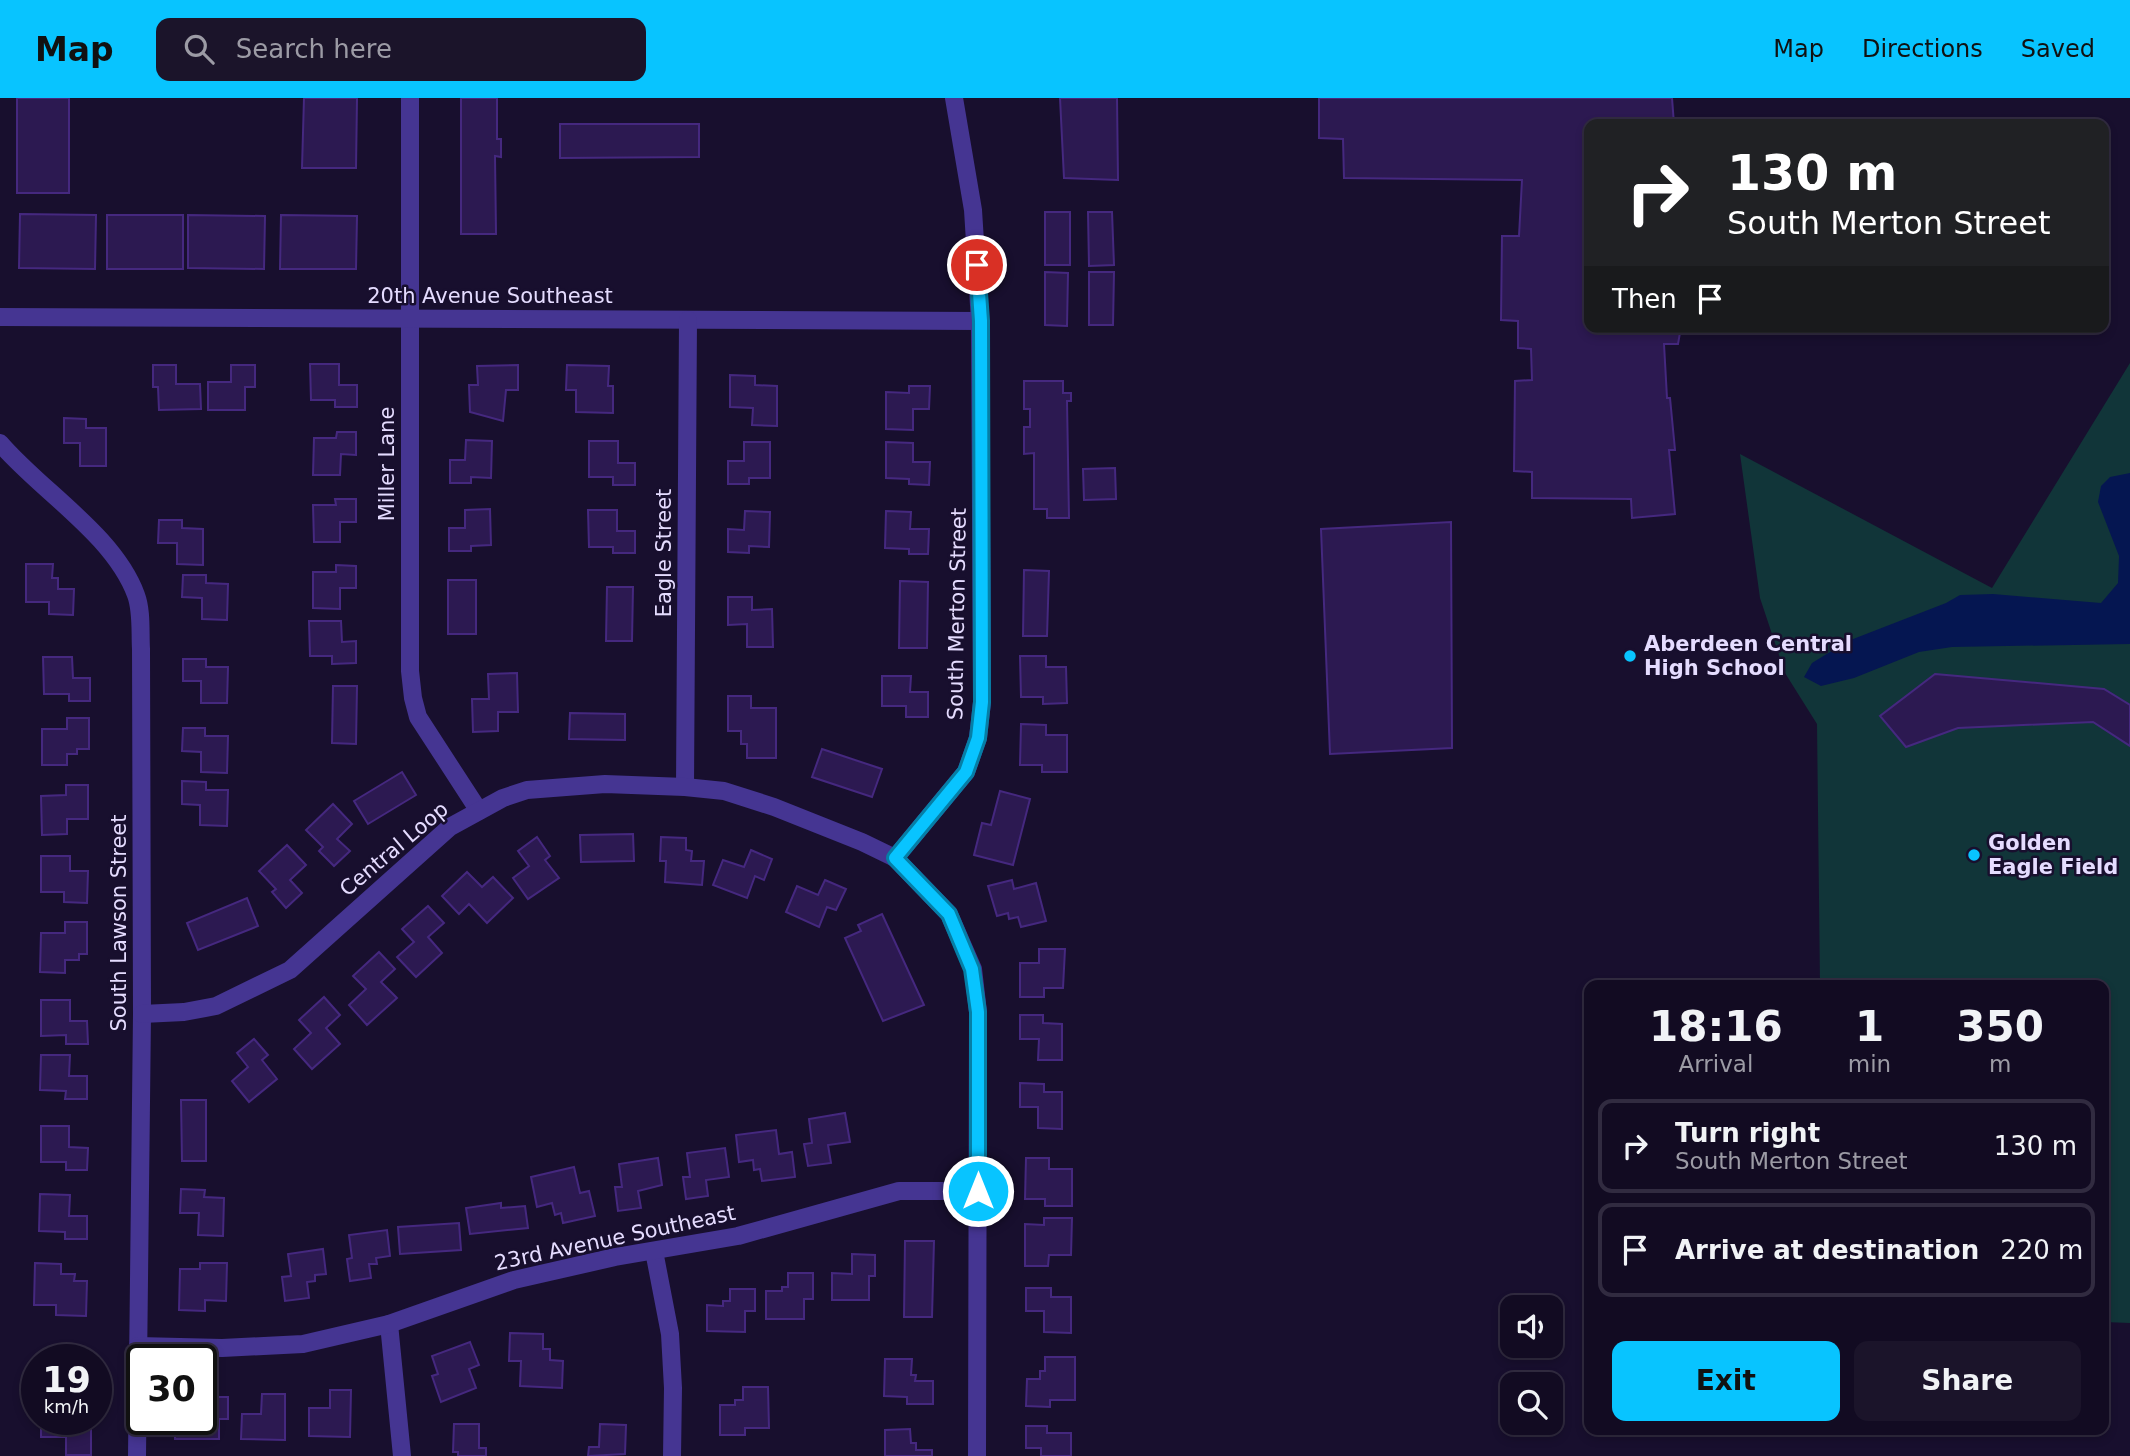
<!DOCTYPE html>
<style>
body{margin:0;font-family:"DejaVu Sans",sans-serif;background:#1b142a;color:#f1f3f6;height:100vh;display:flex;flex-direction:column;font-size:26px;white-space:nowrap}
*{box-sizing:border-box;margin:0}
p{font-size:23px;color:#9c9ba5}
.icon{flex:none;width:38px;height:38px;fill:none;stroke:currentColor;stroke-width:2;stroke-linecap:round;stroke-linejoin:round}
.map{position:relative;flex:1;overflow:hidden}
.side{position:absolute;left:1584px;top:882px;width:525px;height:455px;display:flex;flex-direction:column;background:#120b22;border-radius:14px;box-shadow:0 4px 10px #0003,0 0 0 2px #312b40}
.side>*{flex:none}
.hud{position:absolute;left:1584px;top:21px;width:525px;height:214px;border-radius:14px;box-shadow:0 4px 10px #0003,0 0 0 2px #312b40;background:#202124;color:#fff;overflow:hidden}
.buttons{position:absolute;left:1500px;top:1197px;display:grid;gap:14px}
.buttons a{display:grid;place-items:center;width:63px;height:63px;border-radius:14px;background:#120b22;box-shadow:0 4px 10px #0003,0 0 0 2px #312b40;font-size:35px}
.speed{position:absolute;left:21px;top:1246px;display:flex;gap:14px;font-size:35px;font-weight:700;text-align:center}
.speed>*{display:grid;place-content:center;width:91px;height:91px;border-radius:50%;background:#120b22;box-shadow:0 4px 10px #0003,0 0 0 2px #312b40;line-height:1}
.speed small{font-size:18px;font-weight:400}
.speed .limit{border:4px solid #111;border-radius:10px;background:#fff;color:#111}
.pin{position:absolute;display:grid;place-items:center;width:60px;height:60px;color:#fff;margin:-30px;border:4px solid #fff;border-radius:50%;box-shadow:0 2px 7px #0007}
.me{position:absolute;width:77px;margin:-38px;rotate:0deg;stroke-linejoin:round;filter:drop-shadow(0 0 5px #0008)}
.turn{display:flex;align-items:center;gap:24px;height:147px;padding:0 28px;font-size:32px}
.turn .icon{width:91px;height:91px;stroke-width:2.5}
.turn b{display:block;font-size:49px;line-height:60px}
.then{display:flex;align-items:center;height:66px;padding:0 28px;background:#0003;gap:14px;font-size:26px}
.eta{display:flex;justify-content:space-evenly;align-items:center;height:119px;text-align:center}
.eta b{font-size:42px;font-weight:700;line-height:49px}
.primary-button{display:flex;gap:14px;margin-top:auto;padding:14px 28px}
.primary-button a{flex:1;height:80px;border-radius:14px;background:#08c4ff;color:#111;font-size:28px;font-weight:700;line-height:80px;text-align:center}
.primary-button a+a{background:#1b142a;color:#f1f3f6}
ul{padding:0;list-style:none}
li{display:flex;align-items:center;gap:21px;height:94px;margin:0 14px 10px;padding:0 14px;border:4px solid #312b40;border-radius:14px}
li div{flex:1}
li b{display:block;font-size:26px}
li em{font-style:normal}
header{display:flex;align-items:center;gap:42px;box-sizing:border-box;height:98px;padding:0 35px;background:#08c4ff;color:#111}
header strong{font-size:33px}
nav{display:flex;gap:38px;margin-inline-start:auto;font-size:24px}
.search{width:490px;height:63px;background:#1b142a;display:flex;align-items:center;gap:18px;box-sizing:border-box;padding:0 24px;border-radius:14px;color:#9c9ba5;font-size:26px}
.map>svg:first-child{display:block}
.green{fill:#113539}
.water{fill:#051651}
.building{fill:#2c1951;stroke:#45287f;stroke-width:2}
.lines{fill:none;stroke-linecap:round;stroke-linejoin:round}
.minor{stroke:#453592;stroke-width:18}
.route-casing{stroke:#057fa6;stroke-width:18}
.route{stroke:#08c4ff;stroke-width:12}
.poi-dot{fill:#08c4ff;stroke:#180f2e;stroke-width:2.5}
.labels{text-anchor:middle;stroke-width:5;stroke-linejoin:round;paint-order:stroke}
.street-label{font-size:21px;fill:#e5dcff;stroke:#180f2e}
.poi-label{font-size:21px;font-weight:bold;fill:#e5dcff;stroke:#180f2e;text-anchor:start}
</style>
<header>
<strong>Map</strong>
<div class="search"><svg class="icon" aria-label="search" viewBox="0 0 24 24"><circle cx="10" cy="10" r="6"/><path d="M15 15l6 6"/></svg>Search here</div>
<nav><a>Map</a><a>Directions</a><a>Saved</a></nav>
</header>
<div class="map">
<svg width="2130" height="1358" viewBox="0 0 2130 1358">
<rect width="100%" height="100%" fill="#180f2e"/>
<polygon class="green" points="2130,265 2130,1225 2104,1224 2104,887 1820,887 1817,626 1785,575 1760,500 1740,356 1992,490"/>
<polygon class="water" points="2130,375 2130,546 1952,549 1919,554 1854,580 1821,588 1804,579 1812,565 1848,543 1946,505 1960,497 1993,496 2101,505 2118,485 2119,458 2098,404 2101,388 2110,379"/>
<g class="building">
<rect x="17" y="0" width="52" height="95"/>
<polygon points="304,0 357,0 356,70 302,70"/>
<polygon points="461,0 497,0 497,41 501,41 501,59 495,58 496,136 461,136"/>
<polygon points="1060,0 1117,0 1118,82 1064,80"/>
<polygon points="1319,0 1672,0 1674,26 1589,26 1589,229 1681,229 1678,246 1664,246 1667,300 1670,300 1675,352 1669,352 1675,416 1632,420 1631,401 1532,400 1532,374 1514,373 1515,283 1532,282 1531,251 1518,250 1518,223 1501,222 1502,138 1519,138 1522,82 1344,80 1343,41 1319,40"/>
<polygon points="560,26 699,26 699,59 560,60"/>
<rect x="1045" y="114" width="25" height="53"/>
<polygon points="1088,114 1112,114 1114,167 1089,168"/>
<polygon points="20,116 96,117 95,171 19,170"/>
<rect x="107" y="117" width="76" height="54"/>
<polygon points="188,117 265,118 264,171 188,170"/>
<polygon points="281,117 357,118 356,171 280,171"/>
<polygon points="1045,174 1068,175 1067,228 1045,227"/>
<polygon points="1089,174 1114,174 1113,227 1089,227"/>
<polygon points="310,266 339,266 339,287 357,287 357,309 335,309 335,302 311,302"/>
<polygon points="153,267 176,267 176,286 200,286 201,311 159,312 158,289 153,289"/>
<polygon points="231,267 255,267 255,289 245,289 245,312 208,312 208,284 231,284"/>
<polygon points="518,267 518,292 506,292 503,323 470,314 469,287 478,287 477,268"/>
<polygon points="567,267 609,268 608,288 613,288 613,315 576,314 576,292 566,292"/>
<polygon points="730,277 755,278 755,287 777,288 777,328 752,327 753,310 730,309"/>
<polygon points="1024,283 1063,283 1063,295 1071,295 1071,303 1067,303 1069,420 1047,420 1047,411 1034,411 1034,355 1024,356 1024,329 1030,329 1030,311 1024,311"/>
<polygon points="909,288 930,288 929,311 913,311 913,332 886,331 886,294 909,295"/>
<polygon points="64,320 86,321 86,330 106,330 106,368 80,368 80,345 64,345"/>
<polygon points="337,334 356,334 356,357 341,356 340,377 313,377 314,340 336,340"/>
<polygon points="466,342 492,343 491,380 471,379 471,385 450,385 450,362 465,362"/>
<polygon points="589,343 618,343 618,365 635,365 635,387 613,387 613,379 589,379"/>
<polygon points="744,344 770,344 770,380 749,380 749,386 728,386 728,363 744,363"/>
<polygon points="886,344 913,345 913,364 930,364 929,387 909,386 909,381 886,380"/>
<polygon points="1115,370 1116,401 1084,402 1083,371"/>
<polygon points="335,401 356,401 356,424 340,424 340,444 314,444 313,407 336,407"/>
<polygon points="490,411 491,447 471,448 471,453 449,453 449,430 465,430 465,412"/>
<polygon points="588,412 617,412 617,433 635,433 635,455 613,455 613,449 589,449"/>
<polygon points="745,413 770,414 769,449 749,448 749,455 728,454 728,431 744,432"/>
<polygon points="886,413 911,414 910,431 929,431 928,456 909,456 909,451 885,450"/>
<polygon points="159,422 182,422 182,430 203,431 203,467 177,466 177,445 158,445"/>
<polygon points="1451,424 1452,650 1330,656 1321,431"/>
<polygon points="26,466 53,466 52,480 58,480 58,491 74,491 73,517 49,516 49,504 26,504"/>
<polygon points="336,467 356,468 356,490 340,490 340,511 313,510 313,474 336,474"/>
<polygon points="1024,472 1049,473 1047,538 1023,538"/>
<polygon points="183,477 206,477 206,485 228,486 227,522 202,521 202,500 182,499"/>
<rect x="448" y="482" width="28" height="54"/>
<polygon points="900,483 928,484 927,550 899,550"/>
<polygon points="607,489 633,489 632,543 606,543"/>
<polygon points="728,499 752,499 752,512 772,511 773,549 747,549 747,526 728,527"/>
<polygon points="309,523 341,523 342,544 356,543 356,565 332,566 332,558 310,558"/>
<polygon points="1020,558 1046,558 1046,569 1066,569 1067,605 1043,606 1043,599 1021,599"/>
<polygon points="43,559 72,559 73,580 90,580 90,603 69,603 69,596 44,596"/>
<polygon points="183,561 206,561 206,569 228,569 227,605 201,605 201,583 183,583"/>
<polygon points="517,575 518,614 498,614 498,633 473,634 472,601 489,601 488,576"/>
<polygon points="1935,576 2104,591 2130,607 2130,648 2093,624 1958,630 1906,649 1880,618"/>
<polygon points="882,578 911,578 910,594 928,594 928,619 906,619 906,608 882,608"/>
<polygon points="333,588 357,588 356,646 332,645"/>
<polygon points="728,598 751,598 751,610 776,610 776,660 747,660 747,646 741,646 741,633 728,633"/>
<polygon points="570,615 625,616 625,642 569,641"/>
<polygon points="67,620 89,620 89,651 77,651 77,656 67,656 67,667 42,667 42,631 67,631"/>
<polygon points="1021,626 1046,627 1046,637 1067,637 1067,674 1042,674 1042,667 1020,667"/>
<polygon points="183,630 205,630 205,638 228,638 227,675 201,674 201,654 182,653"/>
<polygon points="822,651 882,671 872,699 812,679"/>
<polygon points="402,674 416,697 368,726 354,703"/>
<polygon points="182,683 206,684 206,692 228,692 227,728 200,727 200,707 182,706"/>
<polygon points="66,687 88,687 88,721 67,721 67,736 42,737 41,698 66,697"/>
<polygon points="1000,693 1030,701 1013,767 974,757 982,725 991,727"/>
<polygon points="333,706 352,726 337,741 350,753 334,768 319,753 323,749 306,732"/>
<polygon points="633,736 634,763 581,764 580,737"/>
<polygon points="537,739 550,758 545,762 559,780 528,801 513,780 529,768 518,753"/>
<polygon points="661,739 686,740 686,752 692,753 691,763 704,763 702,787 665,784 666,763 660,763"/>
<polygon points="287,747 306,767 290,782 302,795 286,810 272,794 276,791 259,773"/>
<polygon points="751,752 772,761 764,782 755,778 747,800 713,787 723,762 744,769"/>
<polygon points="41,758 70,758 70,773 88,773 87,805 64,804 64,794 41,794"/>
<polygon points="467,774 482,789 493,779 513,800 487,825 469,806 459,816 442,798"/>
<polygon points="825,782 846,791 836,812 827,809 819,829 786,814 797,788 818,797"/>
<polygon points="1012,782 1014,791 1036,785 1046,823 1021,829 1018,819 1009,821 1008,815 997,818 988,788"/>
<polygon points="247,800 258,828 198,852 187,825"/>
<polygon points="428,808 444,825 428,839 442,855 416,879 397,859 414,844 402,831"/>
<polygon points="882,816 924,907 883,923 845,840 861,833 858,827"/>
<polygon points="65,824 87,824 87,856 79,856 79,862 65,862 65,875 40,874 41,835 65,835"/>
<polygon points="1039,851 1065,851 1063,890 1044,890 1044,899 1020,899 1020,865 1039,865"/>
<polygon points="379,854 395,871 381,884 397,900 367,927 349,907 366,891 353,878"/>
<polygon points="324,899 340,917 326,930 340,946 312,971 294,951 311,935 299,922"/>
<polygon points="41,902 70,902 70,923 87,923 88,946 66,946 66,937 41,938"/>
<polygon points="1020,917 1043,917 1043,925 1062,926 1062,962 1038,962 1039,941 1020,941"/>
<polygon points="254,941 268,957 262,962 277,981 249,1004 232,983 248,969 237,955"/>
<polygon points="41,957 70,957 69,978 87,978 87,1001 65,1001 66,993 40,992"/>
<polygon points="1020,985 1044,986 1044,994 1062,994 1062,1031 1038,1030 1038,1009 1020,1009"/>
<polygon points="181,1002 206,1002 206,1063 182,1063"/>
<polygon points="845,1015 850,1044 828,1047 831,1065 808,1068 804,1046 812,1045 809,1021"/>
<polygon points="41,1028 69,1028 69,1049 88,1050 87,1072 66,1072 66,1064 41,1064"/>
<polygon points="776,1032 779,1056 792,1054 795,1079 762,1083 760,1071 754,1072 753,1062 739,1064 736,1037"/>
<polygon points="725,1050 729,1079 706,1082 708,1098 686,1101 683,1079 690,1079 687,1055"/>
<polygon points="658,1060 662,1087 638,1093 641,1110 618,1113 615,1089 622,1089 619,1066"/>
<polygon points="1026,1060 1049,1060 1049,1071 1072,1071 1072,1108 1045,1108 1045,1101 1025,1101"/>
<polygon points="574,1069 580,1095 589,1093 595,1118 563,1125 561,1115 555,1117 552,1105 537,1109 531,1079"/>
<polygon points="181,1091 205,1092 204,1099 224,1100 223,1138 198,1137 199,1115 180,1115"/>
<polygon points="40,1096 70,1097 69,1118 87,1118 87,1141 65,1141 65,1134 39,1133"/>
<polygon points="501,1105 501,1110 525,1108 528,1130 470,1136 466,1110"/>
<polygon points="1044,1120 1072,1120 1071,1157 1049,1157 1048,1168 1025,1168 1025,1126 1044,1127"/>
<polygon points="459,1125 461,1152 400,1156 398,1129"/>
<polygon points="387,1132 390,1158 376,1160 377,1166 369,1166 371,1180 350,1183 347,1161 352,1160 349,1137"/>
<polygon points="905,1143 934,1143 932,1219 904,1219"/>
<polygon points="323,1151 326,1176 315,1177 315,1183 307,1184 309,1200 285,1203 282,1179 291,1178 288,1156"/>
<polygon points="852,1156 875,1157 875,1178 869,1178 869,1202 832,1202 832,1175 852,1176"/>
<polygon points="35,1165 61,1166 61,1176 75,1176 74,1183 87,1183 86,1218 56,1217 56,1207 34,1207"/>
<polygon points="200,1165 227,1165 226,1203 205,1202 205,1213 179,1212 180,1171 200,1171"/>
<polygon points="788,1175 813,1175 813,1201 804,1201 804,1221 766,1221 766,1193 782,1193 782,1189 788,1189"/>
<polygon points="1026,1190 1051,1190 1051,1199 1071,1199 1071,1235 1044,1234 1044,1213 1026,1213"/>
<polygon points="730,1191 755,1191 755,1213 745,1213 745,1234 707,1233 707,1207 723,1208 723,1203 730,1203"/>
<polygon points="510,1235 543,1236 543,1251 550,1251 550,1262 563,1263 562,1290 520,1288 521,1263 509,1263"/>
<polygon points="470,1244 479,1267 469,1271 476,1290 441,1304 432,1278 438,1276 432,1258"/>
<polygon points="1045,1259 1075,1259 1075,1302 1050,1302 1050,1309 1026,1308 1027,1281 1040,1281 1040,1273 1045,1273"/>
<polygon points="885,1261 912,1261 911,1277 916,1277 915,1283 933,1283 933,1306 907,1306 907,1299 884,1298"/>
<polygon points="743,1289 768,1289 769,1330 745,1330 745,1337 720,1337 720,1307 735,1307 735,1302 743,1302"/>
<polygon points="330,1292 351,1292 350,1339 309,1338 309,1310 330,1310"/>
<polygon points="262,1296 285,1296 285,1342 241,1341 242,1316 261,1316"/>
<polygon points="201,1299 228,1299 228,1321 219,1321 219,1341 175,1341 175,1321 201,1321"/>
<polygon points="41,1321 91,1324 91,1357 66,1357 66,1339 41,1339"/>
<polygon points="454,1326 479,1326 479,1350 486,1350 486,1358 458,1358 458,1354 453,1354"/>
<polygon points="600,1326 626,1327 625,1356 588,1358 589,1349 599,1349"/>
<polygon points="1026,1328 1047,1328 1047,1335 1071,1335 1071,1358 1041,1358 1041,1350 1026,1350"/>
<polygon points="910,1331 911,1345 916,1345 916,1352 932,1352 932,1358 885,1358 885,1332"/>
</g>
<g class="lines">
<g class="minor">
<polyline points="410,0 410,573 413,600 418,619 479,713"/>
<polyline points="954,0 973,112 980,223 982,604 978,640 966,674 895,760 949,816 973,871 978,914 977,1358"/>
<polyline points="0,219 980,223"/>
<path d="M0,345C41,393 114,437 136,497C142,513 140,534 141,551L142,916L137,1358"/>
<polyline points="685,689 688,222"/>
<polyline points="142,916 184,914 216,908 290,872 450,729 503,700 527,692 605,686 685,689 724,693 774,709 862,744 895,760"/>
<polyline points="654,1153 670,1236 673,1290 672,1358"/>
<polyline points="389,1226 402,1358"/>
<polyline points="138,1248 222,1250 303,1246 389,1226 514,1182 615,1159 738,1138 899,1093 978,1093"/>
</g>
</g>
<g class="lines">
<g class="route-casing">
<polyline id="route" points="977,167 981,223 982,604 978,640 966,674 895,760 949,816 972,871 978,914 978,1093"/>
</g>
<use href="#route" class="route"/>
</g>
<g class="poi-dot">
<circle cx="1630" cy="558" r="7"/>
<circle cx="1974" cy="757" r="7"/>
</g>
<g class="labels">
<g class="street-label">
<text x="490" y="205">20th Avenue Southeast</text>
<text transform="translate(387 366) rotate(-90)" y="7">Miller Lane</text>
<text transform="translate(664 455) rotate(-90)" y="7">Eagle Street</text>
<text transform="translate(957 516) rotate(-89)" y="7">South Merton Street</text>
<text transform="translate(394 751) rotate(-40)" y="7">Central Loop</text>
<text transform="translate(119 825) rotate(-90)" y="7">South Lawson Street</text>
<text transform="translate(615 1140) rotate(-12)" y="7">23rd Avenue Southeast</text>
</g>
<g class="poi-label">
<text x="1644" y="553">Aberdeen Central<tspan x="1644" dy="24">High School</tspan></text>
<text x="1988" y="752">Golden<tspan x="1988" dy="24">Eagle Field</tspan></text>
</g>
</g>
</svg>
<div class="buttons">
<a><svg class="icon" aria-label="sound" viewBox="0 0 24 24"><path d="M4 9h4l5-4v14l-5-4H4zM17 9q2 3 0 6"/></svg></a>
<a><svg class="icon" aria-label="search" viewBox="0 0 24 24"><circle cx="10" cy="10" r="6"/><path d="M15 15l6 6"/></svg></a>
</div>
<div class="speed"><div>19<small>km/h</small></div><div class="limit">30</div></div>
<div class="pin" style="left:977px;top:167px;background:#d93025"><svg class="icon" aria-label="arrive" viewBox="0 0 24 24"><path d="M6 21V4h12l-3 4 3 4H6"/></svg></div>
<svg class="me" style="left:978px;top:1093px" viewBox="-20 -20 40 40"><circle r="17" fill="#08c4ff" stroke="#fff" stroke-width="3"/><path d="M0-11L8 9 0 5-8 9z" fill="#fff"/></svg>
<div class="hud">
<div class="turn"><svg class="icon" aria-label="right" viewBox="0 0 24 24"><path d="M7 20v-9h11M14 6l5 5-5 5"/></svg><div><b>130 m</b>South Merton Street</div></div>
<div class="then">Then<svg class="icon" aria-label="arrive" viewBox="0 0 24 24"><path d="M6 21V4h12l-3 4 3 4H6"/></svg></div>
</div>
<section class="side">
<div class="eta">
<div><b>18:16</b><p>Arrival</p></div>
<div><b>1</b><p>min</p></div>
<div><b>350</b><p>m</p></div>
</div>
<ul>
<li><svg class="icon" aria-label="right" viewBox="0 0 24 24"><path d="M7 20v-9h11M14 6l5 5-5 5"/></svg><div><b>Turn right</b><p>South Merton Street</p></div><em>130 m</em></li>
<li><svg class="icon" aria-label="arrive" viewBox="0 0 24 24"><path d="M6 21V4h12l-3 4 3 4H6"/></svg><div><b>Arrive at destination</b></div><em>220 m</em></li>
</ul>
<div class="primary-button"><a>Exit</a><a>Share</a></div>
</section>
</div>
